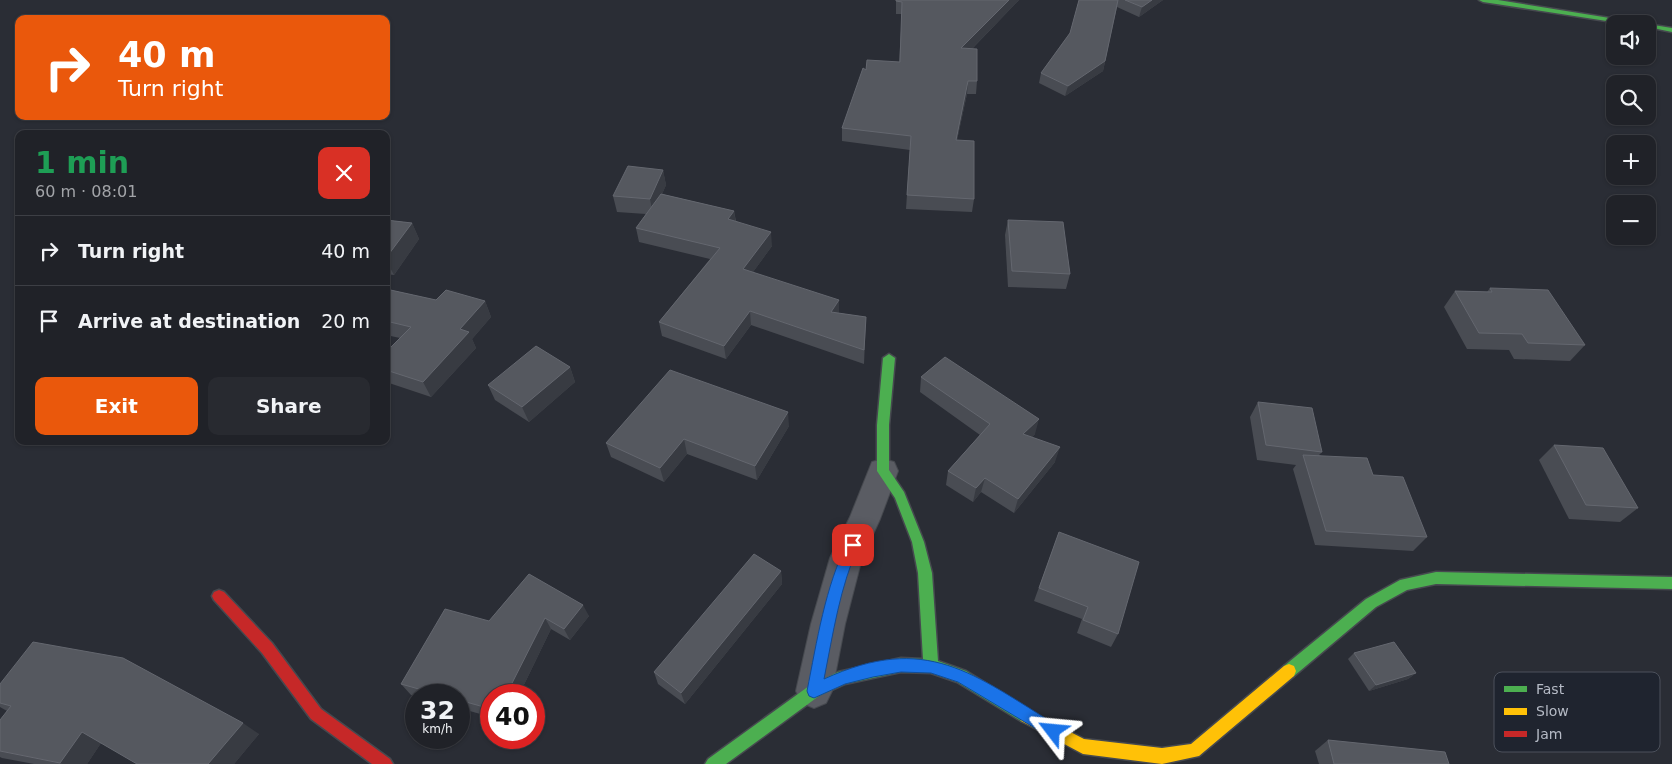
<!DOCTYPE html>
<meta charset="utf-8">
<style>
body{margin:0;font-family:"DejaVu Sans",sans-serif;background:#282a30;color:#f1f3f6;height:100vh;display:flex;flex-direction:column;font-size:19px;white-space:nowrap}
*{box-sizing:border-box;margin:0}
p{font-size:16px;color:#a2a4a8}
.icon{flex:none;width:28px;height:28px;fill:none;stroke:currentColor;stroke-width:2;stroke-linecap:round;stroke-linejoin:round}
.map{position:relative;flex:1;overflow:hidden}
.side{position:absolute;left:15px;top:130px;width:375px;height:315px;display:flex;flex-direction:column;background:#202228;border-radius:10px;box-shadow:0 1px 4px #0004,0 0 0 1px #3d3f45}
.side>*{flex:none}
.banner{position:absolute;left:15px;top:15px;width:375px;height:105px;border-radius:10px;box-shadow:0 1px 4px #0004,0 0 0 1px #3d3f45;background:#ea580c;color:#fff;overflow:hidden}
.controls{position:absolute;left:1606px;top:15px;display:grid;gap:10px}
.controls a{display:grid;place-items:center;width:50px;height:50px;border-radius:10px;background:#202228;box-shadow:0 1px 4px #0004,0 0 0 1px #3d3f45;font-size:25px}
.speed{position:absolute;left:405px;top:684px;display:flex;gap:10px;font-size:25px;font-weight:700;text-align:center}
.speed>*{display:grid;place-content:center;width:65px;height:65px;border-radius:50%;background:#202228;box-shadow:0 1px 4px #0004,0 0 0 1px #3d3f45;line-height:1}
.speed small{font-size:12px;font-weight:400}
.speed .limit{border:8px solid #d22;background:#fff;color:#111}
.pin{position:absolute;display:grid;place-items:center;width:42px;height:42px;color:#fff;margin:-21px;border-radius:10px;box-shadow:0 2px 8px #0006}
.me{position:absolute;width:55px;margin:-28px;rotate:299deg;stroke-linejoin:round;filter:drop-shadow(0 0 4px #0008)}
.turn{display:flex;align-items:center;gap:18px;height:105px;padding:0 20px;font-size:22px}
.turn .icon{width:65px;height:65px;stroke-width:2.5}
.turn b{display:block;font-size:35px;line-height:42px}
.round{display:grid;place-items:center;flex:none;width:52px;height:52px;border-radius:10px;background:#282a30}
.headline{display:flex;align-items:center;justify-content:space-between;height:85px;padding:0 20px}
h1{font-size:30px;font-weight:800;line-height:38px;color:#1e9e55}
.button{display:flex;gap:10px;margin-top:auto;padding:10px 20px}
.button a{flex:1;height:58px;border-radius:10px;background:#ea580c;color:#fff;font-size:20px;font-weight:800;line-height:58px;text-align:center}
.button a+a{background:#282a30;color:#f1f3f6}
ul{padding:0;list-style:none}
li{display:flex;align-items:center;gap:15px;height:70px;padding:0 20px;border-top:1px solid #3d3f45}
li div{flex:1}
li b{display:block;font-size:19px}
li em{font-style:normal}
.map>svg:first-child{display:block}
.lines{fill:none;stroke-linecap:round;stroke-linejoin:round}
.street-casing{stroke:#46494f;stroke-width:2}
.fast-casing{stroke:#46494f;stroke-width:3}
.slow-casing{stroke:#46494f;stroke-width:3}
.jam-casing{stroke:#46494f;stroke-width:3}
.street{fill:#5a5c63;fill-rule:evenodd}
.fast{fill:#4caf50;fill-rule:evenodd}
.slow{fill:#ffc107;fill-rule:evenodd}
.jam{fill:#c62828;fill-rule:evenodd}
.wall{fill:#494c53}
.shaded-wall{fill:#383b42}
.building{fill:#55585f;stroke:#64676f}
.route{fill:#1a73e8;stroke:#114b97}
.key{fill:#1f242f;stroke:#4c515c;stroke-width:1}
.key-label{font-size:14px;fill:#b5bac5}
</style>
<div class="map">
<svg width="1672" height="764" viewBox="0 0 1672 764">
<rect width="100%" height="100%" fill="#2a2d35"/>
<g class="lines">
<g class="street-casing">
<polygon id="street" points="883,459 894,462 898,471 880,519 862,558 845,624 832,691 826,703 814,708 802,703 796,691 811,624 830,558 850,517 872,462"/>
</g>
<g class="fast-casing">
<g id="fast">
<polygon points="1479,0 1498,0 1672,28 1672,32 1648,27 1648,24 1626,24 1483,2"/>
<polygon points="889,354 895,358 889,425 889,470 904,492 924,542 932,573 938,661 966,671 1031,711 1033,716 1031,721 1026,723 1021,721 957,682 931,673 901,672 845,684 819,696 726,764 705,764 708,759 809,686 838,672 901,658 923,659 918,573 912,542 895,498 877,471 877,425 883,358"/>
<polygon points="1436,572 1672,577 1672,589 1436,584 1407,590 1376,607 1294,676 1289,678 1284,676 1282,671 1284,666 1366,599 1400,580"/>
</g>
</g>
<g class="slow-casing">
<polygon id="slow" points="1289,664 1294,666 1296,671 1294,676 1199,756 1162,764 1083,754 1021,721 1019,716 1021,711 1026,709 1084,739 1162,748 1191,744 1284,666"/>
</g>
<g class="jam-casing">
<polygon id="jam" points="219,590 224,592 272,643 321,709 390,759 393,764 372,764 311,719 262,653 214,600 212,596 214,592"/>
</g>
<use href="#street" class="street"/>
<use href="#fast" class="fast"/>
<use href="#slow" class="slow"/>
<use href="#jam" class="jam"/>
</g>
<g class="wall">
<polygon points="896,0 1019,0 972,49 977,81 976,94 967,94 957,140 974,199 972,212 906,209 910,150 842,141 842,128 899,62 902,14 896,14"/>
<polygon points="1079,0 1163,0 1139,17 1117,7 1103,71 1065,96 1039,83 1041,73 1070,33"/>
<polygon points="663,170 666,185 662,194 734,211 736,221 772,246 753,272 839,313 866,317 864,364 751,325 726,359 662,336 659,322 710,259 639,242 636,228 646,214 617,212 613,196"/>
<polygon points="386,220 412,223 419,239 394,275 386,274"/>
<polygon points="1008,220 1070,274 1066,289 1008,287 1005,235"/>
<polygon points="1490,288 1585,345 1570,361 1514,359 1509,350 1467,349 1444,307 1455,291 1487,292"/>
<polygon points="386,289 436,300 485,301 491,317 472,339 476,348 431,397 386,382 386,352 400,338 386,335"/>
<polygon points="570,367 575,382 529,422 495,400 488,385"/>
<polygon points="921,377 1035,434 1032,437 1055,462 1014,513 981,492 973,502 946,485 948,471 980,435 920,392"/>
<polygon points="1258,402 1322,452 1319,455 1373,475 1427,537 1413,551 1315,545 1293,469 1296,465 1257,460 1250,417"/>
<polygon points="789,426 757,480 687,454 664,482 611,457 606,443"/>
<polygon points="1554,445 1638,508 1620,522 1569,519 1539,460"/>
<polygon points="1059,532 1118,634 1111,647 1077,633 1082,619 1034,601"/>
<polygon points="781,571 782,584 685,704 658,684 654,672"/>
<polygon points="529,574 589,616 570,640 551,629 519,695 491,695 491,717 459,708 459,695 416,695 416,696 411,695 401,684 489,621"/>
<polygon points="1354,653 1416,673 1408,679 1369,691 1348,659"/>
<polygon points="0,684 259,734 234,764 137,764 101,743 87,764 34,764 2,758 0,757 0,720 7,711 0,707"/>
<polygon points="1328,740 1449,764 1319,764 1315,751"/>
</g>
<g class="shaded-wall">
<polygon points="1009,0 1019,0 960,61 961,48"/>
<polygon points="1152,0 1163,0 1139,17 1142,7"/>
<polygon points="1105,61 1103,71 1065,96 1068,86"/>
<polygon points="968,81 967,94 954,154 956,140"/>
<polygon points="663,170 666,185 653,215 650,199"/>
<polygon points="734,211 736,225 728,219"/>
<polygon points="412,223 419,239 394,275 386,260 386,258"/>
<polygon points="771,232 772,246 745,283 743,269"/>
<polygon points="839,300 839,314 831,312"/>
<polygon points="485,301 491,317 472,339 476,348 431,397 423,382 460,329"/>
<polygon points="750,311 751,325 726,359 724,346"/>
<polygon points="570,367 575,382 529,422 522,407"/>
<polygon points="788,412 789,426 757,480 755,466"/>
<polygon points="1039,419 1035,434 1019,449 1023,434"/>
<polygon points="684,439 687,454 664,482 660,468"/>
<polygon points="1060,447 1055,462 1014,513 1018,499"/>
<polygon points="985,478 981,492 973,502 976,488"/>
<polygon points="781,571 782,584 685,704 681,693"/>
<polygon points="583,605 589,616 570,640 564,629"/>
<polygon points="545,618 551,629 519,695 506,695"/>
<polygon points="1416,673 1408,679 1369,691 1376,685"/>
<polygon points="243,723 259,734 234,764 208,764"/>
<polygon points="82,732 101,743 87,764 62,764 60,763"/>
</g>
<g class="building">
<polygon points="896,0 1009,0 961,48 977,49 977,81 968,81 956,140 974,141 974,199 907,195 911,136 842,128 863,68 866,70 867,60 900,62 902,2 896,1"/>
<polygon points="1079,0 1118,0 1105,61 1068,86 1041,73 1070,33"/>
<polygon points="1125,0 1152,0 1142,7"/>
<polygon points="628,166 663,170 650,199 613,196"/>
<polygon points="661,194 734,211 728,219 771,232 743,269 839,300 831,312 866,317 864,350 750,311 724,346 659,322 720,248 636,228"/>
<polygon points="386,220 412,223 386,258"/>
<polygon points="1008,220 1063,222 1070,274 1012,271"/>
<polygon points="1490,288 1548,290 1585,345 1528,343 1522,334 1479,333 1455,291 1492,292"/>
<polygon points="386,289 436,300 446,290 485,301 460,329 469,332 423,382 386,370 386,352 411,327 386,321"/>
<polygon points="536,346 570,367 522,407 488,385"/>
<polygon points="945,357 1039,419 1023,434 1060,447 1018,499 985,478 976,488 948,471 990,424 921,377"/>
<polygon points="670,370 788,412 755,466 684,439 660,468 606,443"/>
<polygon points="1258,402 1312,408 1322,452 1266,445"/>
<polygon points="1554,445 1603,448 1638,508 1586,505"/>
<polygon points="1303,455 1367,458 1373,475 1403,477 1427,537 1326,531"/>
<polygon points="1059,532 1139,562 1118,634 1083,620 1088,607 1039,588"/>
<polygon points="754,554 781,571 681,693 654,672"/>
<polygon points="529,574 583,605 564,629 545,618 506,695 491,695 491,709 459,700 459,695 440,695 401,684 445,609 489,621"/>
<polygon points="33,642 123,658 243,723 208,764 137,764 82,732 60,763 0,751 0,720 11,706 0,703 0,684"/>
<polygon points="1394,642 1416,673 1376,685 1354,653"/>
<polygon points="1328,740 1445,752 1449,764 1334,764"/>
</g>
<path class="route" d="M853,539L857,541L859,545C840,586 833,634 824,679C927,632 973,674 1058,726L1061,731L1058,736L1053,738L1048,736L958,682L931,673L901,672L873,677L845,684L814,698L809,696L807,691C817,641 825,587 848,541Z"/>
<rect x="1494" y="672" width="166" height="80" rx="8" class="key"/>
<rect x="1504" y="686" width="23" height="6" fill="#4caf50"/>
<rect x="1504" y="708" width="23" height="7" fill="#ffc107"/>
<rect x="1504" y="731" width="23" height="6" fill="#c62828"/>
<g class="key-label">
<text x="1536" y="694">Fast</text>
<text x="1536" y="716">Slow</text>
<text x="1536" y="739">Jam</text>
</g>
</svg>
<div class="controls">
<a><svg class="icon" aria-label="sound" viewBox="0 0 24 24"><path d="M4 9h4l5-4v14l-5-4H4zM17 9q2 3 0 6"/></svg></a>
<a><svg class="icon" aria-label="search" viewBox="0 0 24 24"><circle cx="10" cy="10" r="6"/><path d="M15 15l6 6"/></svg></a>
<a>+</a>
<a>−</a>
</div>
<div class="speed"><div>32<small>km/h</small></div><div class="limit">40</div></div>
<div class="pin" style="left:853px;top:545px;background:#d93025"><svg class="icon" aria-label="arrive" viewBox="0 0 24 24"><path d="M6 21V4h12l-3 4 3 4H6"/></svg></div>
<svg class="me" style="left:1053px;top:731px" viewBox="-20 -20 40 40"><path d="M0-17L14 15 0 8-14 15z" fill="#1a73e8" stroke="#fff" stroke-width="4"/></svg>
<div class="banner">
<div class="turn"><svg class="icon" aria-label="right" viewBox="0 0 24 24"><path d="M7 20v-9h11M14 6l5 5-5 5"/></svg><div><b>40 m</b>Turn right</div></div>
</div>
<section class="side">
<div class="headline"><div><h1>1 min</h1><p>60 m · 08:01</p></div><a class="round" style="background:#d93025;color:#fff"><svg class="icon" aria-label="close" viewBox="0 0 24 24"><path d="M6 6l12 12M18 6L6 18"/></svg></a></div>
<ul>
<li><svg class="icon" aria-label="right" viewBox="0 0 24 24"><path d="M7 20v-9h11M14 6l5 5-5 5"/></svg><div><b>Turn right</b></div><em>40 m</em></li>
<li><svg class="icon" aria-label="arrive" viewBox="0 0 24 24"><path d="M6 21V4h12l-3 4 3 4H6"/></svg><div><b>Arrive at destination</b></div><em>20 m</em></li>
</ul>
<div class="button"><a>Exit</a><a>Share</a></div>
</section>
</div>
